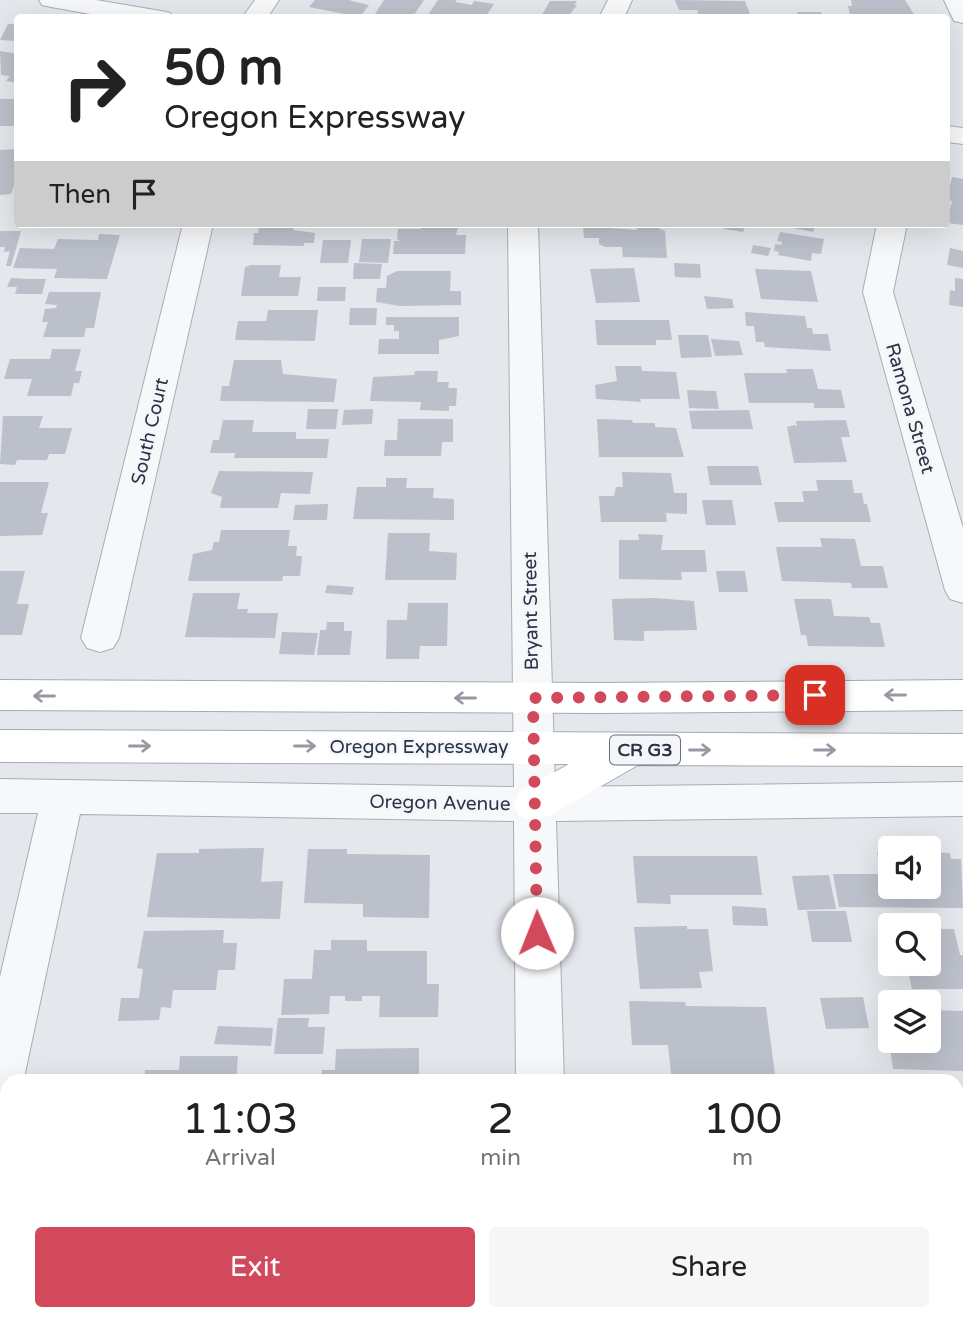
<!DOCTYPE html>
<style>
body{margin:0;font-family:"Varela Round",sans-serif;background:#f6f6f6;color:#222;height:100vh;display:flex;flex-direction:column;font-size:26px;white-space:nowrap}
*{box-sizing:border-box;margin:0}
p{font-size:23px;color:#767676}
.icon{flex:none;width:38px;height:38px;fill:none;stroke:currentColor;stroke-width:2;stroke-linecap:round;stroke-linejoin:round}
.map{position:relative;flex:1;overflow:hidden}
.drawer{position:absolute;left:0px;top:1074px;width:964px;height:247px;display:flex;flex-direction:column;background:#fff;border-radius:21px 21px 0 0;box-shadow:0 7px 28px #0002}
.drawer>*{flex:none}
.guide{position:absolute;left:14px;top:14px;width:936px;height:214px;border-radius:7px;box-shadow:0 7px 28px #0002;background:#fff;color:#222;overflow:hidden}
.tools{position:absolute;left:878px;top:836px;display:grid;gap:14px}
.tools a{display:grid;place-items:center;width:63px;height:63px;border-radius:7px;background:#fff;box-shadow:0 7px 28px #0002;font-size:35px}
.pin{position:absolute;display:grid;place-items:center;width:60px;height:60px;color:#fff;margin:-30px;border-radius:14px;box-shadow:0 4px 10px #0006}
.me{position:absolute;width:77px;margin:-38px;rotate:359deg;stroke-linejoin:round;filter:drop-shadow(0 0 5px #0008)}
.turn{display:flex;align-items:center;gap:24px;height:147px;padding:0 35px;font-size:32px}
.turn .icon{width:91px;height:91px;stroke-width:2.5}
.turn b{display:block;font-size:49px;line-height:60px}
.then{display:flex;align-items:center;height:66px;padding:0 35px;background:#0003;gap:14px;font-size:26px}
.eta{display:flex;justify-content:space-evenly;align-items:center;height:119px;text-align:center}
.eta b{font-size:42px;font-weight:600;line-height:49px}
.action{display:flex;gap:14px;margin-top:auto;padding:14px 35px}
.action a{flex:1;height:80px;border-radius:7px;background:#d1495b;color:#fff;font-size:28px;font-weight:600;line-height:80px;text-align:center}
.action a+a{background:#f6f6f6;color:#222}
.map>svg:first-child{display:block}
.building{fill:#bbc0ca}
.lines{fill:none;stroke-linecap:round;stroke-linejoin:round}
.street-casing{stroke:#a9aeb7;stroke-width:2}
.primary-casing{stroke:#a3abb8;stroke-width:2}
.street{fill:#f7f8fa;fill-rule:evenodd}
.primary{fill:#fff;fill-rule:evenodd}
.oneway{stroke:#959aa2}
.route{stroke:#d1495b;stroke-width:12;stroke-dasharray:0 21.6}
.labels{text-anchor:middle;stroke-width:5;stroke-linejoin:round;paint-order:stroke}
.shield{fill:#f4f6f9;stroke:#676e7b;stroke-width:2}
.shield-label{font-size:18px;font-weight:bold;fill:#2b3445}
.street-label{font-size:19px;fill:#2b3445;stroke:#f4f6f9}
</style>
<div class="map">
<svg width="963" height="1321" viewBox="0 0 963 1321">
<rect width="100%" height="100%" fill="#e4e7ec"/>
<g class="building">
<polygon points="315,0 348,0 369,5 360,17 309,7"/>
<polygon points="384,0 424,0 412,18 375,14"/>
<polygon points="438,0 457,0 455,2 472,5 474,1 494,4 487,15 480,14 478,18 426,18"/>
<polygon points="675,0 745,1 751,17 699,18 697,10 679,10"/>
<polygon points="851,0 905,0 915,16 850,15 848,6 852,6"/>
<polygon points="550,1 577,1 574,5 577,5 567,18 540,18"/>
<polygon points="797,12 821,12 823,18 799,18"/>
<polygon points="8,24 18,24 18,41 0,40"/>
<polygon points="0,51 18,54 18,83 6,81 10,76 1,75"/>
<polygon points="0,99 18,99 14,126 0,126"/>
<polygon points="18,149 18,175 11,194 0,195 0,150"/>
<polygon points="952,177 963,179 963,225 947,223 952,201 947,200"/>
<polygon points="260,224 294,224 293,230 315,233 314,243 304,243 304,246 253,245 254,233 258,233"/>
<polygon points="422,224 459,224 456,235 466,235 465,254 393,254 394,241 400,241 397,239 398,229 421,229"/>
<polygon points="726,224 746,224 743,232 724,229"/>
<polygon points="772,224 816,224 813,232"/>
<polygon points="583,226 637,230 636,227 658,228 665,231 667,258 623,257 622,247 605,247 599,244 599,238 584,238"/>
<polygon points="0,231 21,231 11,266 6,266 10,251 4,252 5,247 0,247"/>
<polygon points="780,232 824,239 821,254 812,253 811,261 778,255 779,252 774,251 775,244 781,245 782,242 777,241"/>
<polygon points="99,234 120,235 107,279 54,278 57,269 13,268 20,248 54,249 58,239 98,240"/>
<polygon points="362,239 391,239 388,263 359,262"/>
<polygon points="323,240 351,240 348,263 320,263"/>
<polygon points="753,245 771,248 768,256 751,253"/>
<polygon points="950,248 963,251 963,268 947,265"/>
<polygon points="354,263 382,264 380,279 353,279"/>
<polygon points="674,263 700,264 701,278 675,277"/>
<polygon points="251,265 281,265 279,277 301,277 298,296 241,296 245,267"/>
<polygon points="634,268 640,302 596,303 590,269"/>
<polygon points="755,269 811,271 818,302 761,299"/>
<polygon points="397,271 451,271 450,291 461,291 461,305 400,306 376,302 377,288 386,288 387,276"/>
<polygon points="11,278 26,279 46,279 42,294 15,294 17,287 7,287"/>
<polygon points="955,278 963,279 963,307 949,305 950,290 955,291"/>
<polygon points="318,287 346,287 345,301 317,301"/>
<polygon points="49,292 101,292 94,328 86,328 84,337 43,337 48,322 42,322 45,309 56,308 57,305 45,304"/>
<polygon points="704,296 732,299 734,308 707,309"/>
<polygon points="350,308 377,308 376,325 349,325"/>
<polygon points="268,310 318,310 315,341 235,340 238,321 266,321"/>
<polygon points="745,312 805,316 807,328 812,328 813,334 828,334 831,351 765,347 764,342 756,342 754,326 746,326"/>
<polygon points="386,317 459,317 459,336 439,340 439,354 378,354 379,339 399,339 399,331 394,331 394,325 386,325"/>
<polygon points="595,320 669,320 672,340 656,340 656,345 597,345"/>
<polygon points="678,335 708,335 712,357 681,358"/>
<polygon points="711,339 739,341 743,355 715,356"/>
<polygon points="52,349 81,349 75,371 82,371 79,383 74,383 71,396 27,396 32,379 4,379 10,359 50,359"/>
<polygon points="234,360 281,360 283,374 337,379 334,402 220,401 222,386 229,386"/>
<polygon points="615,366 641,366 642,371 676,372 680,399 640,399 641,402 596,399 595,385 617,381"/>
<polygon points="786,369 813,369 818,389 841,390 845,408 814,408 814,403 749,403 744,373 787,373"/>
<polygon points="415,371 438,371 437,382 449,382 448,388 457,388 456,406 449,406 449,411 420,410 421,402 370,401 373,377 414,375"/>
<polygon points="687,390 716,391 719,409 689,408"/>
<polygon points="308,409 338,409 336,429 306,429"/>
<polygon points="373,409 372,424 342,425 344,410"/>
<polygon points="749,410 753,429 692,429 689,411"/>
<polygon points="3,416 43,416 39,428 72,428 65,454 49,454 47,460 17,460 15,465 0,464"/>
<polygon points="398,419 453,419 453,442 442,442 441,456 384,456 385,440 397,440"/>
<polygon points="597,419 632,420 633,423 655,423 655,427 676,428 684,457 599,457"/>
<polygon points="223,420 254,420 252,432 296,432 296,439 329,439 327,458 234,458 235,453 210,453 213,440 219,440"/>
<polygon points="846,420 850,437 841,437 847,462 794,463 787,427 795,425 797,427 796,421"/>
<polygon points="707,466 758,466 762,485 710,485"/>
<polygon points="219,471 313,472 310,494 281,493 278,508 220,508 222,497 211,493"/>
<polygon points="622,472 671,473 674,493 687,493 687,514 666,513 667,522 601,522 599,496 614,496 616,487 623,487"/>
<polygon points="386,478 407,478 406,488 434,488 433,498 454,499 454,520 353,519 357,487 386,487"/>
<polygon points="816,480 852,480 854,493 862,493 864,504 867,504 871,522 778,522 774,502 804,502 802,491 818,491"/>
<polygon points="0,482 49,482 41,513 48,513 42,535 0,536"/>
<polygon points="702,500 732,500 736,525 706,525"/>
<polygon points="328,504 327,520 293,520 295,505"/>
<polygon points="221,530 290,530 288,546 297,546 296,556 302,556 300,576 283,576 282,581 188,581 193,554 212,550 214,542 219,542"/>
<polygon points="388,533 430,533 429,551 457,553 456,580 385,580"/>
<polygon points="638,534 663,535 661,550 705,550 707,572 681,572 682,580 619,579 619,540 639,540"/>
<polygon points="820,538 855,539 861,566 883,566 888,588 852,588 851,583 782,581 776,547 822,547"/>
<polygon points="0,571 25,571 17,604 29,604 22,635 0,635"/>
<polygon points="716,571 745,571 748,592 719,592"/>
<polygon points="327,585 354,587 352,595 325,593"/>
<polygon points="193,593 240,593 237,609 248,609 247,613 278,613 275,638 185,637"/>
<polygon points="654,598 694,601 697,630 644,631 644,641 614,640 612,599"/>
<polygon points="794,599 831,599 834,616 869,617 871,623 880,623 885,647 808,646 806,635 801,635"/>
<polygon points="408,603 448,603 447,646 420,646 419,659 386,659 387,620 407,620"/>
<polygon points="327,622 344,622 344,631 352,631 350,655 317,655 320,630 326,630"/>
<polygon points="282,632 318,633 314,655 279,654"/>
<polygon points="264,848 261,882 283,881 280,919 147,917 157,853 199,853 199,849"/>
<polygon points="308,849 347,849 347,854 430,855 429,918 363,917 363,904 304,903"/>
<polygon points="877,852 891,852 891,887 929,887 929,852 950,853 951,859 961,859 963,908 839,907 833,874 881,874"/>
<polygon points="633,856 757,856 762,895 670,895 671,904 637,903"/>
<polygon points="829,875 836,909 798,910 792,876"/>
<polygon points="732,906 766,908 768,926 733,925"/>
<polygon points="807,911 846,911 852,942 812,942"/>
<polygon points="687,926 687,929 708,929 713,971 699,972 702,988 640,989 634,927"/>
<polygon points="929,929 954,929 960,955 963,955 963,989 912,989 908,970 902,970 901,964 929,964"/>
<polygon points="224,930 223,943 237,943 235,970 218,970 216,990 173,990 171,1008 161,1007 159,1020 118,1021 121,998 139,998 143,969 137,968 144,931"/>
<polygon points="331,940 367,940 367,951 427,951 427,984 439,984 438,1017 379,1017 380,996 362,996 362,1001 345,1001 345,996 330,996 329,1014 281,1015 284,979 312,979 314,950 331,950"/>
<polygon points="863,997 869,1028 826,1029 820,998"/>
<polygon points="629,1001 685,1002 686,1006 766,1007 775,1074 671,1074 668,1045 632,1045"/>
<polygon points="929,1010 963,1011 963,1071 893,1069 889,1041 929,1041"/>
<polygon points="278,1018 309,1018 308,1027 325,1027 323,1054 274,1054"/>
<polygon points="218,1026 273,1028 271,1046 214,1044"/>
<polygon points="419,1048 419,1082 321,1082 322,1070 335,1070 336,1049"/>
<polygon points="180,1056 238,1056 236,1082 144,1082 145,1070 179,1070"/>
<polygon points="957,1104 963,1104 963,1171 960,1171 957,1160"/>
<rect x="957" y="1203" width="6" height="73"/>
<polygon points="114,1314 212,1314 211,1321 100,1321 101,1316"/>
<rect x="299" y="1314" width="117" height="7"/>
<polygon points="648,1314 793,1314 794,1321 649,1321"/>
<polygon points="860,1314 943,1314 943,1318 861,1321"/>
</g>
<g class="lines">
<g class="street-casing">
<g id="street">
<polygon points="39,0 96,0 161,11 170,13 173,18 113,18 51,7 42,5"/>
<polygon points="255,0 279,0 267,18 242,18"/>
<polygon points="608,0 632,0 624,18 599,18"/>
<polygon points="944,0 963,0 963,23 954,21"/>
<polygon points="947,126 963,128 963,144 947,142"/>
<polygon points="183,224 213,224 119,638 113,648 100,652 87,648 81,638"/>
<polygon points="508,224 538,224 555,787 963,782 963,816 556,821 564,1082 516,1082 514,821 80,814 24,1078 22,1082 7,1082 7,1097 0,1100 0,977 38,813 0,813 0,779 514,787"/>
<polygon points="877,224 907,224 893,292 963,528 963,603 950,599 945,590 863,292"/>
<rect x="519" y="1314" width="52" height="7"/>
</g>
</g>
<g class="primary-casing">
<g id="primary">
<polygon points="0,680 599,683 963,680 963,710 599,713 0,710"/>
<polygon points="0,730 963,734 963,766 638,765 549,816 534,821 519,816 513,804 519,792 569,764 0,762"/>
</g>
</g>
<use href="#street" class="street"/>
<use href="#primary" class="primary"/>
</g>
<defs><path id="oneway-shaft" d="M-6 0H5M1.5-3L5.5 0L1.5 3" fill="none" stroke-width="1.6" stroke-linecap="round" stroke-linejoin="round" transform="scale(1.75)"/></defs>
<g class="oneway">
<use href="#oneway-shaft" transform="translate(895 695) rotate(-180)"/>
<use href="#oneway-shaft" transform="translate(44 696) rotate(-180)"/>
<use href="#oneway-shaft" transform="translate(465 698) rotate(-180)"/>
<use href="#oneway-shaft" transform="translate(140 746)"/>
<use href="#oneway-shaft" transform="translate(305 746)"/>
<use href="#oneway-shaft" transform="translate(700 750)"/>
<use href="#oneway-shaft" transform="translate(825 750)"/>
</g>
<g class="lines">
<polyline class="route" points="537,933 533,698 815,695"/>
</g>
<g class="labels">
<rect class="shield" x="610" y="735.5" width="70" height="29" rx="5"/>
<g class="shield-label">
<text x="645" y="756">CR G3</text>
</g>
<g class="street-label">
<text transform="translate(911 408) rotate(74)" y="7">Ramona Street</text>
<text transform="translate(149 431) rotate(-77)" y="7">South Court</text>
<text transform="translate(530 611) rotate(-91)" y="7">Bryant Street</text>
<text x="419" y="753">Oregon Expressway</text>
<text transform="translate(440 802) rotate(1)" y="7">Oregon Avenue</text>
</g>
</g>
</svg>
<div class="tools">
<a><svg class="icon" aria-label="sound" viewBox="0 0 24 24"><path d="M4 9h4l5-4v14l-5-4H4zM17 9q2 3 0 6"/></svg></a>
<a><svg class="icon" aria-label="search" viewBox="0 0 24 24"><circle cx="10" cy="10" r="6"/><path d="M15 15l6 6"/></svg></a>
<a><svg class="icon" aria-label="layers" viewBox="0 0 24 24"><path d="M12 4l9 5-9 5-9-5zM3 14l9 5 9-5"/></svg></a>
</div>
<div class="pin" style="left:815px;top:695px;background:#d93025"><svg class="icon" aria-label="arrive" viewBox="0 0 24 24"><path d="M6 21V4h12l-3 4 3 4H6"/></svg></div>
<svg class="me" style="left:537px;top:933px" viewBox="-20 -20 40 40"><circle r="19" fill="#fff"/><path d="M0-13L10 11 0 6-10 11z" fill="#d1495b"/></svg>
<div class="guide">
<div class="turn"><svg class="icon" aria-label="right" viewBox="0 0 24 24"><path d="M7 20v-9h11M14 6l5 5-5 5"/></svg><div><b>50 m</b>Oregon Expressway</div></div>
<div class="then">Then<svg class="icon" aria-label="arrive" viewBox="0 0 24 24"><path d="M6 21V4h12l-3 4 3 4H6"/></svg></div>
</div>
<section class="drawer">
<div class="eta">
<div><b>11:03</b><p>Arrival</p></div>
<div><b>2</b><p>min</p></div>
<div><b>100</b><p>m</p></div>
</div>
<div class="action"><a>Exit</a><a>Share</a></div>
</section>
</div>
